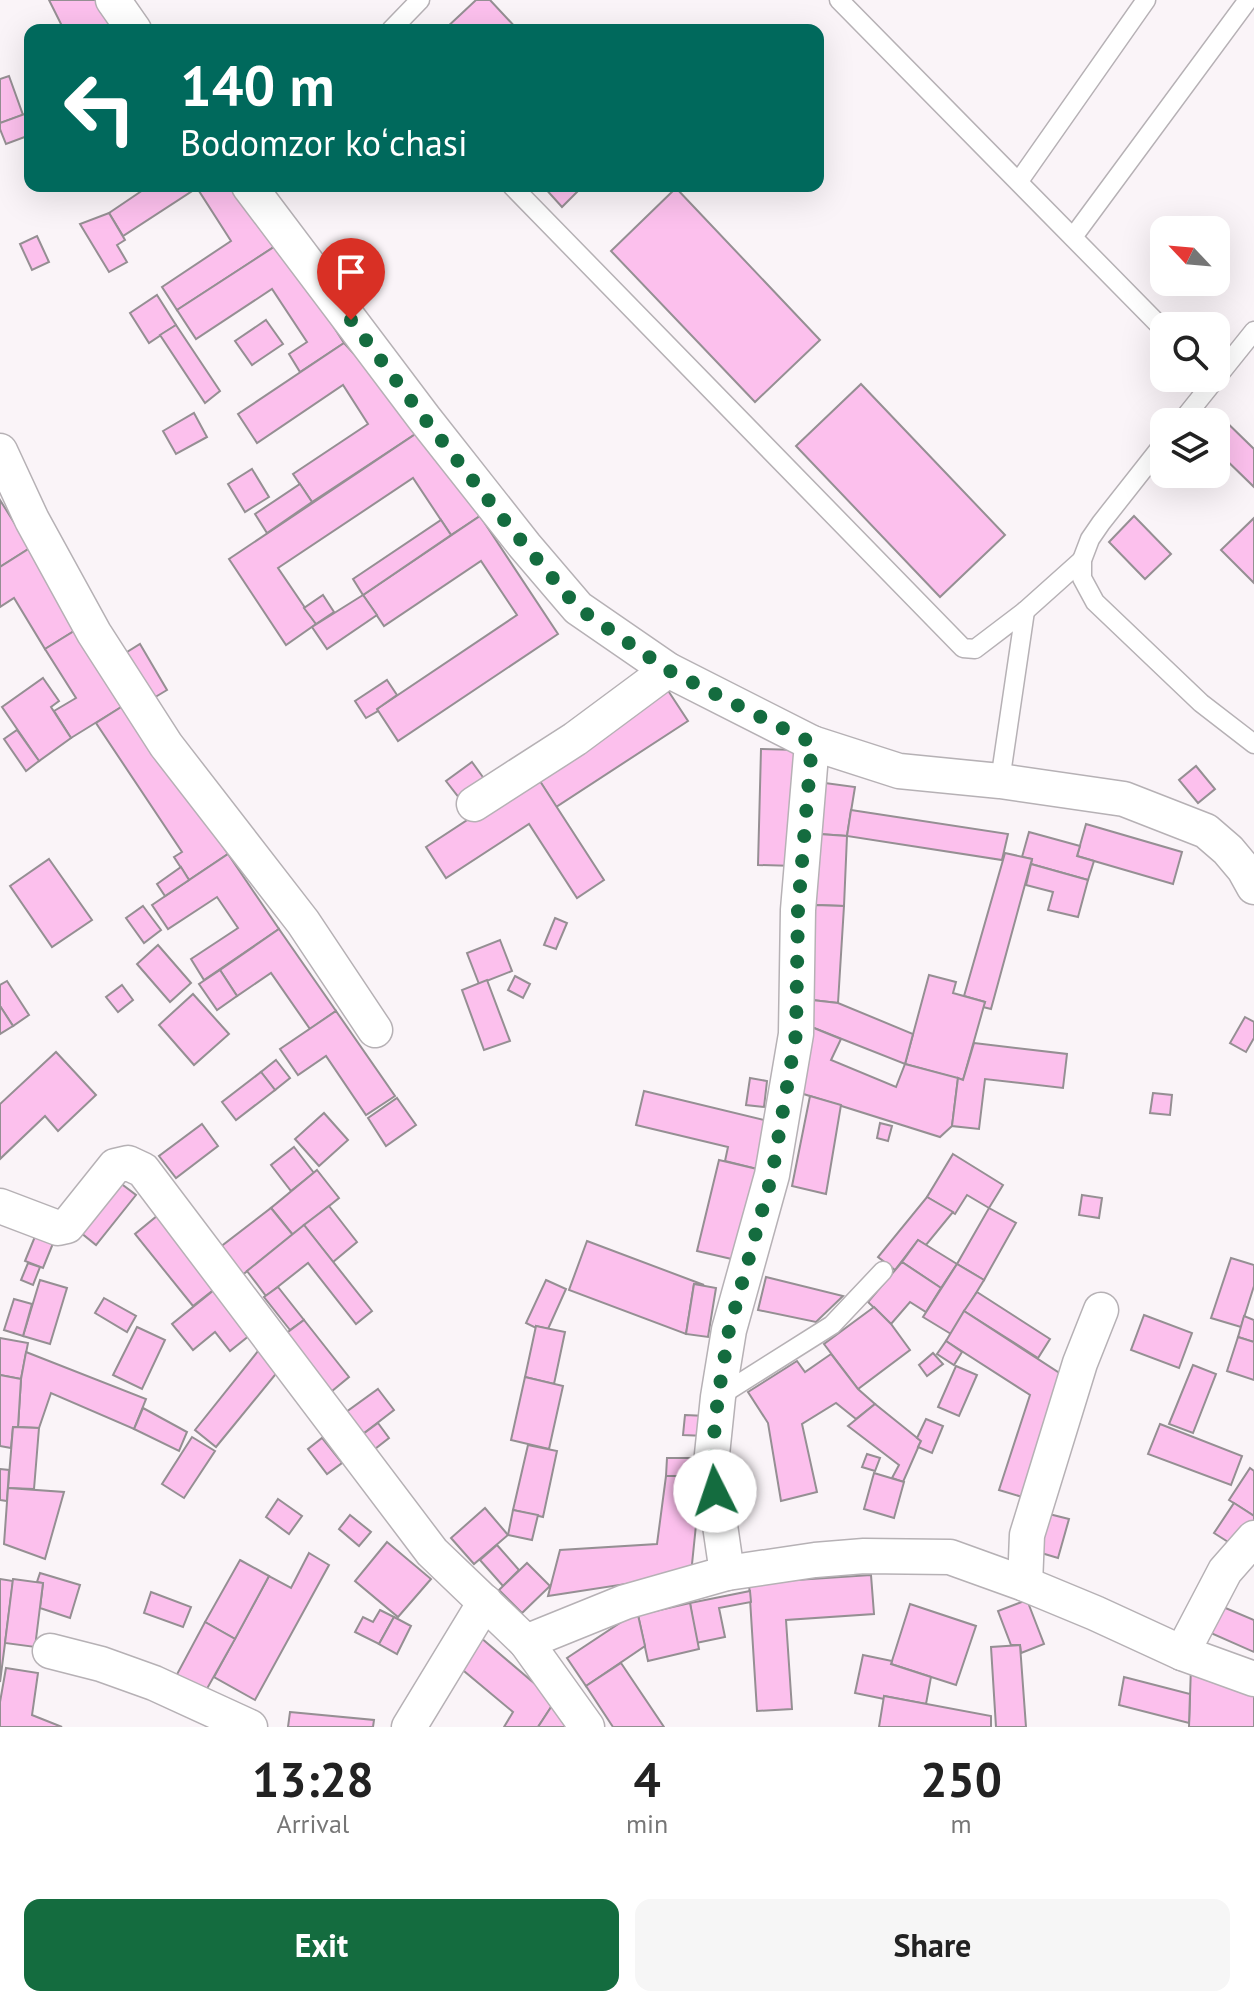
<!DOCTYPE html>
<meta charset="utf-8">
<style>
body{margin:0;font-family:"PT Sans",sans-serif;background:#f6f6f6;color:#222;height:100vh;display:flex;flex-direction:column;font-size:30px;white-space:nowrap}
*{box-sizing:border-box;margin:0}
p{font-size:26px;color:#767676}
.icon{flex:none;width:44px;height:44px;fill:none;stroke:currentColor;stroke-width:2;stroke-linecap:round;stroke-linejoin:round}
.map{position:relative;height:1727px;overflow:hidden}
.details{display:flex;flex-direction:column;background:#fff;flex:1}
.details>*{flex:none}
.guide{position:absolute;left:24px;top:24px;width:800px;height:168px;border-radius:16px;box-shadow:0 8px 32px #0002;background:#00695c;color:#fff;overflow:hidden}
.needle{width:52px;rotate:296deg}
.controls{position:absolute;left:1150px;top:216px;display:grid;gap:16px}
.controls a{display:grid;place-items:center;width:80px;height:80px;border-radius:16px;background:#fff;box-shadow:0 8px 32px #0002;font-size:40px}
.pin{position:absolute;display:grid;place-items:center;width:68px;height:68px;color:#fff;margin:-82px -34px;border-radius:50% 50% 50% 0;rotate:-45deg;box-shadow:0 0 8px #0007}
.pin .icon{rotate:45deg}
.me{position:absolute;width:88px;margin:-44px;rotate:356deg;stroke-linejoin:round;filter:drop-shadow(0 0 6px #0008)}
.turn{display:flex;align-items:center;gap:28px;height:168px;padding:0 24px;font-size:36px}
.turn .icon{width:104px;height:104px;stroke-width:2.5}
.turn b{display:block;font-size:56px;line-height:68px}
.eta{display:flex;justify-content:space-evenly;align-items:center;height:136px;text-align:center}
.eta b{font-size:48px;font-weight:800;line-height:56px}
.action{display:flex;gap:16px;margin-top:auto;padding:16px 24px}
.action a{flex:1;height:92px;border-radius:16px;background:#146c3f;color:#fff;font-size:32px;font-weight:800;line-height:92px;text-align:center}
.action a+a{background:#f6f6f6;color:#222}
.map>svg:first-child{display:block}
.building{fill:#fcc0ed;stroke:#958f93;stroke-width:2}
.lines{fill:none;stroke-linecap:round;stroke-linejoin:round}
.service-casing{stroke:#b6b1b5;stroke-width:21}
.minor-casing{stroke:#b6b1b5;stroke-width:37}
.service{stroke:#fff;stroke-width:18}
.minor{stroke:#fff;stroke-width:34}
.route{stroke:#146c3f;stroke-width:14;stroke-dasharray:0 25.2}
</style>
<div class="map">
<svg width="1254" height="1727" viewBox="0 0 1254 1727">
<rect width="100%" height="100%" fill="#faf4f8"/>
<g class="building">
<polygon points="49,0 100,0 122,30 64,30"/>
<polygon points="476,0 490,0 518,30 444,30"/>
<polygon points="9,76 23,115 0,123 0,79"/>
<polygon points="30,112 30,135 6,144 0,129 0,123"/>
<polygon points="149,186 242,186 280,243 177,310 162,287 231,241 197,188 123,236 109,213"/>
<polygon points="543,186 583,186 562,207"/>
<polygon points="676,188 820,340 755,402 611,251"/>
<polygon points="109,213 125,240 117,245 127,262 109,272 80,224"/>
<polygon points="37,236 49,262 32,270 20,244"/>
<polygon points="280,243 344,343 300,372 289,354 307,342 272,289 196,339 177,310"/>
<polygon points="157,295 176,325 149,343 130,313"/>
<polygon points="266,320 283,344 252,365 235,341"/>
<polygon points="176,325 220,391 205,403 160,335"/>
<polygon points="344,343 423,429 312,502 293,474 368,424 343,385 257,443 238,414"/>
<polygon points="861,384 1005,535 940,597 796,446"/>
<polygon points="1214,410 1254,449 1254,487 1216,450 1216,422 1203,422"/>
<polygon points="194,413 207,437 176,454 163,431"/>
<polygon points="423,429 480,516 451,535 413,478 278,568 316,624 286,645 229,559"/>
<polygon points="252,469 269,497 245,512 228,484"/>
<polygon points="300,484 312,502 267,533 255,514"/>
<polygon points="0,500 30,548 0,567"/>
<polygon points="480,516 558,634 398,741 377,709 517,615 481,561 384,626 363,595"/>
<polygon points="1134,516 1171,554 1145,579 1109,542"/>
<polygon points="1254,518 1254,583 1221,550"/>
<polygon points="441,520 451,535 363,595 353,579"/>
<polygon points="30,548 79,628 45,649 14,598 0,607 0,567"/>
<polygon points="323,595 334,612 316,624 304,608"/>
<polygon points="363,595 377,615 327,649 312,627"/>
<polygon points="79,628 126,704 71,738 54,711 76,698 45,649"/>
<polygon points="140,644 167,690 147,702 119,657"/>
<polygon points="43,678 59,701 51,707 71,738 39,761 2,707"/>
<polygon points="387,680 397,695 377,709 378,711 366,718 355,701"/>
<polygon points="667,689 688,721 556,807 536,775"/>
<polygon points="126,704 228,854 189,880 174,857 182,852 96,723"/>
<polygon points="17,730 39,761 26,771 4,739"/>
<polygon points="761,749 798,750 795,866 758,865"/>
<polygon points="472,762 485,780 460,799 446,781"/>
<polygon points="1196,766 1215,789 1198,803 1179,780"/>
<polygon points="536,775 604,880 577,898 529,824 446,878 426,847"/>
<polygon points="825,783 855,787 847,836 819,834"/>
<polygon points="851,810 1008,834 1002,860 847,836"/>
<polygon points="1086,824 1182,852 1173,884 1077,856"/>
<polygon points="1029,832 1080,846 1077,856 1094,861 1088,880 1031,864 1032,859 1022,857"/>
<polygon points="819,834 847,836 844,906 815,905"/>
<polygon points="1005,853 1032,859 991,1009 983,1007 985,1002 964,996"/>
<polygon points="228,854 279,929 204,980 191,959 238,928 217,897 168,929 152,905"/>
<polygon points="49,859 92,920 52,947 10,886"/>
<polygon points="1031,864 1088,880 1078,917 1048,910 1053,892 1026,885"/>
<polygon points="181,867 189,880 165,896 157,884"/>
<polygon points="815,905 844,906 838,1003 812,1000"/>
<polygon points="143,906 161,930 144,943 126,918"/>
<polygon points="555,918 567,923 556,949 544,945"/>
<polygon points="279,929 336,1011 310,1029 271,973 237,996 220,970"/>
<polygon points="500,940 512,971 479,984 467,953"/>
<polygon points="158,945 191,983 170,1002 137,964"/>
<polygon points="220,970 237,996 217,1010 199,984"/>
<polygon points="929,975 956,982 953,993 985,1002 963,1080 905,1064"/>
<polygon points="515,976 530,984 523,998 508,990"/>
<polygon points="487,980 510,1041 484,1050 462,990"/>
<polygon points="7,981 29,1015 13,1026 0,1006 0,985"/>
<polygon points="122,985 133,1000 118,1012 106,997"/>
<polygon points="193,994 229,1034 194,1065 159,1025"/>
<polygon points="812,1000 838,1003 913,1034 905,1064 809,1026"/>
<polygon points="0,1006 13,1026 0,1034"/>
<polygon points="336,1011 395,1096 366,1115 326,1056 298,1075 280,1049"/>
<polygon points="1245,1017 1254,1022 1254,1038 1246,1052 1230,1043"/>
<polygon points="809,1026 841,1039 831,1060 896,1087 905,1064 958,1078 952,1126 940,1137 794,1091"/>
<polygon points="974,1043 1067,1054 1063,1088 985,1079 979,1129 952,1126 958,1078 963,1080"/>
<polygon points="56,1052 96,1095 58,1131 45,1116 0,1159 0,1104"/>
<polygon points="276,1060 290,1078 275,1090 261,1072"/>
<polygon points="261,1072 275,1090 236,1120 222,1102"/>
<polygon points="750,1078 767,1081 764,1107 746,1105"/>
<polygon points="644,1091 768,1121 757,1169 725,1161 728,1147 636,1125"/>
<polygon points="1153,1093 1172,1095 1170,1115 1150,1113"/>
<polygon points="810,1096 841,1105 826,1194 792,1186"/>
<polygon points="397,1098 416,1125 386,1146 368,1118"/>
<polygon points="324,1113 348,1140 319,1166 295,1139"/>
<polygon points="880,1123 892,1126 888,1141 877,1138"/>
<polygon points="202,1124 218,1146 176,1178 159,1156"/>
<polygon points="294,1147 314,1173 291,1191 271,1165"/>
<polygon points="953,1154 1003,1185 989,1208 967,1195 955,1214 927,1197"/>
<polygon points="719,1160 757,1169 736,1260 697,1251"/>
<polygon points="317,1170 339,1198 293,1235 271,1208"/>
<polygon points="115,1179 136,1195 96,1245 75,1228"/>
<polygon points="1082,1195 1102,1198 1099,1218 1079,1215"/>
<polygon points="927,1197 953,1212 926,1245 918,1240 895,1270 878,1257"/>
<polygon points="329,1206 357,1242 333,1262 304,1225"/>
<polygon points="271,1208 293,1235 241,1276 219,1248"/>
<polygon points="989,1208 1016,1223 984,1280 957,1264"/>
<polygon points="163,1211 221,1284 193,1306 135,1234"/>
<polygon points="304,1225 372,1311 356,1324 308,1263 266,1296 247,1271"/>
<polygon points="36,1234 54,1241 43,1268 25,1261"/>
<polygon points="918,1240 957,1264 941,1288 902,1262"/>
<polygon points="587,1241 704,1285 694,1284 686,1334 569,1290"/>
<polygon points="1231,1258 1254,1265 1254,1286 1241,1327 1211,1318"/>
<polygon points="902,1262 941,1288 926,1312 910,1302 891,1324 868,1302"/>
<polygon points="28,1263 40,1267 33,1285 21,1280"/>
<polygon points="957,1264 984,1280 951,1334 923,1317"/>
<polygon points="766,1277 843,1296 816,1322 758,1310"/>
<polygon points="40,1280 67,1288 50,1344 23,1336"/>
<polygon points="546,1280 566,1289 548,1329 536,1326 536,1328 526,1323"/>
<polygon points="694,1284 716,1288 708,1337 686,1334"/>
<polygon points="219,1286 255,1331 230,1351 215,1332 193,1350 172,1324"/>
<polygon points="278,1287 304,1320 290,1330 264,1297"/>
<polygon points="977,1292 1050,1339 1038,1358 964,1311"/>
<polygon points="104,1298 136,1316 127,1332 95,1313"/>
<polygon points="14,1299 32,1304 23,1336 4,1330"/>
<polygon points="874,1307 891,1324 910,1350 858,1389 824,1344"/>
<polygon points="964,1311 1064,1376 1029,1499 999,1490 1030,1395 946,1341"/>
<polygon points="1144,1315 1192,1333 1179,1368 1131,1350"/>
<polygon points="1244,1316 1254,1320 1254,1342 1238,1337"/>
<polygon points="304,1320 349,1377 326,1396 280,1338"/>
<polygon points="536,1326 565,1332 554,1384 525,1377"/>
<polygon points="137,1327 165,1340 142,1389 113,1375"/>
<polygon points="1238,1337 1254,1342 1254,1380 1227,1371"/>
<polygon points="0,1338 28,1343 21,1379 0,1375"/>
<polygon points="946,1341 962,1352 954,1365 937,1354"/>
<polygon points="262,1346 284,1364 216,1447 195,1430"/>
<polygon points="26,1352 146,1399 134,1429 51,1393 39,1428 18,1427 21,1379"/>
<polygon points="933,1353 943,1364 927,1376 919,1365"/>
<polygon points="831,1354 858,1389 875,1404 856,1419 836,1403 802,1424 817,1492 781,1501 768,1423 748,1392 797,1361 805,1372"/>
<polygon points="1193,1365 1216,1374 1193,1433 1169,1424"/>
<polygon points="956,1366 977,1375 959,1416 938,1407"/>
<polygon points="0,1375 21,1379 18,1427 13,1427 11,1448 0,1446"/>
<polygon points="525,1377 563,1386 549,1449 511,1440"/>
<polygon points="378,1389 394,1410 359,1437 342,1415"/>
<polygon points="875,1404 921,1441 903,1482 892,1478 899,1465 848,1426"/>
<polygon points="143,1408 187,1432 179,1451 134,1429"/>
<polygon points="685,1415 706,1416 705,1436 683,1435"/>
<polygon points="926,1419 943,1426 932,1453 918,1447 921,1441 917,1438"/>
<polygon points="378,1423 389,1438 371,1452 359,1437"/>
<polygon points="1160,1424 1242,1456 1231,1485 1148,1454"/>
<polygon points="13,1427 39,1428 34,1489 8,1488"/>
<polygon points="192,1437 215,1451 184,1498 162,1484"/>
<polygon points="322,1438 342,1463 327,1474 308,1449"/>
<polygon points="528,1445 557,1451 543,1517 513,1510"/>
<polygon points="867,1454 880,1458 875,1471 862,1467"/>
<polygon points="667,1458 702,1458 701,1476 666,1476"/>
<polygon points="1250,1468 1254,1471 1254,1516 1229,1500"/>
<polygon points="0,1469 9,1470 7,1501 0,1500"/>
<polygon points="874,1473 904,1482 894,1518 864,1509"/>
<polygon points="666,1476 701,1476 691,1574 548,1596 560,1550 657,1544"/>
<polygon points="8,1488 64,1492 45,1559 4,1544"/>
<polygon points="278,1499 302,1516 289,1534 266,1517"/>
<polygon points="1234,1503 1254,1516 1254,1520 1236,1547 1214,1533"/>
<polygon points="485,1508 508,1535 474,1564 451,1538"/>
<polygon points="513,1510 538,1515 532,1540 508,1535"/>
<polygon points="1049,1514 1069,1519 1058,1558 1038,1552"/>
<polygon points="350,1515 371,1532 359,1546 339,1529"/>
<polygon points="387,1542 431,1579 398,1617 355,1581"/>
<polygon points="497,1545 519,1570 503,1586 480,1560"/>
<polygon points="309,1553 329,1565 255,1700 214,1677 269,1576 291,1588"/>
<polygon points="240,1560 269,1576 235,1639 205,1622"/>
<polygon points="527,1563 550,1586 522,1613 499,1590"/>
<polygon points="40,1573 80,1585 70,1618 40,1608 43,1583 37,1582"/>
<polygon points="871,1575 874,1614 786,1620 792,1709 757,1711 749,1583"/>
<polygon points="0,1579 13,1581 0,1682"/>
<polygon points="13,1579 43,1583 35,1647 5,1643"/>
<polygon points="750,1591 751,1602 719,1608 725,1637 696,1643 690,1603"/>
<polygon points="151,1592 191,1607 183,1627 144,1613"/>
<polygon points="1027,1600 1044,1644 1021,1653 1020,1645 1011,1645 998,1611"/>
<polygon points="690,1603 699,1649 648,1661 638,1615"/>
<polygon points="910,1604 976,1626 956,1685 891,1664"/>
<polygon points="1216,1604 1254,1620 1254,1652 1204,1630"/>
<polygon points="380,1610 394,1617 379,1644 355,1632 363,1617 373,1622"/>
<polygon points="635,1613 638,1615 645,1646 586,1686 567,1658"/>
<polygon points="394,1617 411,1626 397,1654 379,1644"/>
<polygon points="205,1622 235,1639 204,1694 175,1678"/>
<polygon points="480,1637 555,1701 538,1727 504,1727 513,1712 458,1666"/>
<polygon points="1020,1645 1026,1727 996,1727 991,1647"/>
<polygon points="863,1655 892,1661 891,1664 931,1677 926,1704 884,1696 884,1699 855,1693"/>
<polygon points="621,1663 664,1727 613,1727 586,1686"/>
<polygon points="1191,1666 1254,1690 1254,1727 1189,1727"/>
<polygon points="6,1668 38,1673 32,1715 62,1727 0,1727 0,1702"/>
<polygon points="1124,1677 1190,1694 1189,1723 1119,1705"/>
<polygon points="884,1696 991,1716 991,1727 879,1727"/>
<polygon points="555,1701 573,1727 538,1727"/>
<polygon points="290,1712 374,1720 373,1727 288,1727"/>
</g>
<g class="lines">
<g class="service-casing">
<g id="service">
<polyline points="839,0 1164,330"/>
<polyline points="391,30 420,0"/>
<polyline points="1019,181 1146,0"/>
<polyline points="512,186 963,648 975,649 1025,611 1082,560"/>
<polyline points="1073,237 1248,0"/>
<polyline points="1181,422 1254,331"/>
<polyline points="1164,443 1101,523 1090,539 1082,560 1082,578 1095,602 1201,703 1254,744"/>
<polyline points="1000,781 1025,611"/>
<polyline points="718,1397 832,1325 883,1271"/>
</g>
</g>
<g class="minor-casing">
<g id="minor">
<polyline points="113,0 134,30"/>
<polyline points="249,186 424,418 525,546 578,608 668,670 812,743 798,910 796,1034 772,1175 729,1330 718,1397 711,1464 727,1573 625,1602 526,1642 587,1727"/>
<polyline points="0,451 32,520 94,633 166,745 303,922 375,1030"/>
<polyline points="812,743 899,771 1000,781 1124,799 1206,831 1228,850 1244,869 1254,887"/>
<polyline points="474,804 575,739 668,670"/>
<polyline points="0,1206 58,1228 67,1226 115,1166 128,1163 143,1170 432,1552 526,1642"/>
<polyline points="727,1573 815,1560 864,1556 950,1557 1025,1584 1095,1613 1182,1653 1254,1679"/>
<polyline points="1025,1584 1027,1535 1080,1363 1101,1310"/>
<polyline points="50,1651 101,1664 154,1683 250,1727"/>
<polyline points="1182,1653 1225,1571 1254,1538"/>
<polyline points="409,1727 485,1602"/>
</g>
</g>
<use href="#service" class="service"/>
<use href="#minor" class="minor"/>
</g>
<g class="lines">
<polyline class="route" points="351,320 424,418 508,525 578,608 668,670 812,743 798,910 796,1034 772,1175 729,1330 718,1397 711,1464 715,1491"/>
</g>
</svg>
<div class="controls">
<a><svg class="needle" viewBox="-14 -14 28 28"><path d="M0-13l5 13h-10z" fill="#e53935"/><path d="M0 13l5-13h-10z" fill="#767676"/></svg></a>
<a><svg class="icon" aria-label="search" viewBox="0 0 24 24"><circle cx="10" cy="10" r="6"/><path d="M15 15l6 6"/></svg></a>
<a><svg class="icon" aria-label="layers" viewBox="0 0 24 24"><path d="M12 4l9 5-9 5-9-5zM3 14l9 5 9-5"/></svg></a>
</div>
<div class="pin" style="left:351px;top:320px;background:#d93025"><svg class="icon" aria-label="arrive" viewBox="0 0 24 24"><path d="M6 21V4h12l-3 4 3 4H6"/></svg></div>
<svg class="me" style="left:715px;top:1491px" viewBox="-20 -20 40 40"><circle r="19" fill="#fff"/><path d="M0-13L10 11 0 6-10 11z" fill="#146c3f"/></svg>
<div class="guide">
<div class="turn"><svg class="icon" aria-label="left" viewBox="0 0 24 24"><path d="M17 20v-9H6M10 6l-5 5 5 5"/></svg><div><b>140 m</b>Bodomzor koʻchasi</div></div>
</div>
</div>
<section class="details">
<div class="eta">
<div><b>13:28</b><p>Arrival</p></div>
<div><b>4</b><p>min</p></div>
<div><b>250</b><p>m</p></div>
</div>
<div class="action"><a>Exit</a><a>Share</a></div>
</section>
